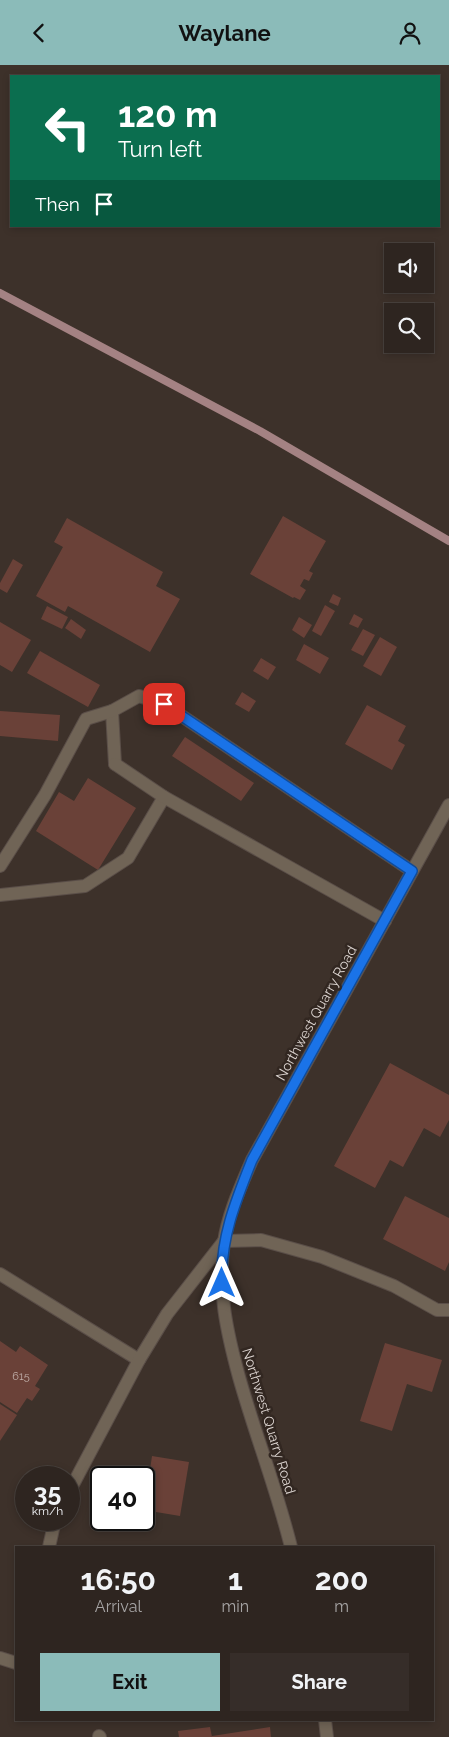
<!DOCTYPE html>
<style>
body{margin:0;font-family:Raleway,sans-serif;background:#362d29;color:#f1f3f6;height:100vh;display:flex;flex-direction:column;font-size:19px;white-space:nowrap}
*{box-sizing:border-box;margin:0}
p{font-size:16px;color:#a7a5a5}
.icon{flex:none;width:28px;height:28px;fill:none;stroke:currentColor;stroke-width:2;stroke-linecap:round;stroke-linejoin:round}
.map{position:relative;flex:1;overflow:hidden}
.panel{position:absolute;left:15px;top:1481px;width:419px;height:175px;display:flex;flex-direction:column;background:#2e2520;border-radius:0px;box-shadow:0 2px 8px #0003,0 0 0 1px #49423e}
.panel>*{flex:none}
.top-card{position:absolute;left:10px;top:10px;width:430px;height:152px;border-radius:0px;box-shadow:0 2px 8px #0003,0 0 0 1px #49423e;background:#0b6e4f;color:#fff;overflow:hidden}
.fabs{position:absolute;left:384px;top:178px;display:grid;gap:10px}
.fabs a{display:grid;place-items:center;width:50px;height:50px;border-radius:0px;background:#2e2520;box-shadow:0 2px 8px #0003,0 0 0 1px #49423e;font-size:25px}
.speed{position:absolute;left:15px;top:1401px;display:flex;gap:10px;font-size:25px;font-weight:700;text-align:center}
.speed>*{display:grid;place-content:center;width:65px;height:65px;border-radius:50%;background:#2e2520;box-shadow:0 2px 8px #0003,0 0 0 1px #49423e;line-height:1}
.speed small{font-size:12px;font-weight:400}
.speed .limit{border:2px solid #111;border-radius:8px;background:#fff;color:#111}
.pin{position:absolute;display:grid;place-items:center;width:42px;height:42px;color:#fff;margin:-21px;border-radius:10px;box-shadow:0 2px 8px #0006}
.me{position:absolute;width:55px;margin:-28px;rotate:0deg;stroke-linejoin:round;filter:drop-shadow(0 0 4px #0008)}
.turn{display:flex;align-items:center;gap:18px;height:105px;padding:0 25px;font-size:22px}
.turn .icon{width:65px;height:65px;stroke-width:2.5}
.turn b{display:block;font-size:35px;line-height:42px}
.then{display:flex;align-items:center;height:48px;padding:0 25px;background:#0003;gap:10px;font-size:19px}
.eta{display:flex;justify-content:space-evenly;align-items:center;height:85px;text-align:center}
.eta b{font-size:30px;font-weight:700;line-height:35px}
.cta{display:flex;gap:10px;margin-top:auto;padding:10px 25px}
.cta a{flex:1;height:58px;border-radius:0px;background:#8bbbb9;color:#111;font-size:20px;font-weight:700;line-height:58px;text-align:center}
.cta a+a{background:#362d29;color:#f1f3f6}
header{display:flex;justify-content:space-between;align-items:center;height:65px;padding:0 25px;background:#8bbbb9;color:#111;font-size:22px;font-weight:700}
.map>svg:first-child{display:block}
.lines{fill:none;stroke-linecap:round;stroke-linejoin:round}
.stream{stroke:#a48283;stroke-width:8}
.building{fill:#6a4138}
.service-casing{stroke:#5a4e48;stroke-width:14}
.minor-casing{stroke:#5a4e48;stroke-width:14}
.tertiary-casing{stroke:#5a4e48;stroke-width:14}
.service{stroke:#706456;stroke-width:12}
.minor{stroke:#706456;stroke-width:12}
.tertiary{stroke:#706456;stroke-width:12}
.route-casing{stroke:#114b97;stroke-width:12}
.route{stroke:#1a73e8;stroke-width:9}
.labels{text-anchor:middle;stroke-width:5;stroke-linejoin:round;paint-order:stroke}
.number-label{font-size:11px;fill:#c0afaa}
.street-label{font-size:14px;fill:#dcd4d0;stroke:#322721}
</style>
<header><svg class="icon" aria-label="back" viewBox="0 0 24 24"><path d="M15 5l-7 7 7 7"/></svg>Waylane<svg class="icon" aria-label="person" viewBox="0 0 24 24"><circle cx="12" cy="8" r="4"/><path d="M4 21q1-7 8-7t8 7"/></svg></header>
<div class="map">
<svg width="449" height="1672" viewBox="0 0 449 1672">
<rect width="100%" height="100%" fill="#3d312a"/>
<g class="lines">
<polyline class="stream" points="0,228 260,366 449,476"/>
</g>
<g class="building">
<polygon points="283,451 326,476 309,506 313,508 309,516 304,514 300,521 306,525 300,535 294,532 293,533 250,509"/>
<polygon points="67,453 163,507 156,521 180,534 150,587 68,541 65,547 36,531 63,482 54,477"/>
<polygon points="13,494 23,500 7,528 0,524 0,518"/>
<polygon points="333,529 341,533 338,541 329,537"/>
<polygon points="325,540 335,546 321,571 312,566"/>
<polygon points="47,541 68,552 62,564 41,554"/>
<polygon points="354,549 363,554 358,563 349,559"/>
<polygon points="299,552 312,560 304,573 292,565"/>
<polygon points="71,554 86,565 81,574 65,563"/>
<polygon points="0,557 31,575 12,607 0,600"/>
<polygon points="363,564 375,570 363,591 351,585"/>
<polygon points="380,572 397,582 381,611 363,601"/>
<polygon points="304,579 329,593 320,609 296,595"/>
<polygon points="40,586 100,620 88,642 27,608"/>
<polygon points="261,593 276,602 268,615 253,606"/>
<polygon points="242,627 256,636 249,647 235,639"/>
<polygon points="367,640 406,661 398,676 405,680 392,705 345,679"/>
<polygon points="0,646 60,650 58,676 0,671"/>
<polygon points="185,672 254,718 241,736 172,691"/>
<polygon points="88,713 136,743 98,805 36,766 59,727 74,736"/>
<polygon points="390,998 449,1030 449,1055 440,1072 424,1063 403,1102 390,1095 375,1123 334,1101"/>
<polygon points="405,1131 449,1153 449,1197 445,1206 383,1174"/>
<polygon points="0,1276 16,1287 20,1281 48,1300 35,1321 40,1324 32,1336 27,1333 17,1348 0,1337"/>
<polygon points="385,1278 442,1295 432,1327 407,1319 392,1366 360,1356"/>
<polygon points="0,1339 17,1350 0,1376"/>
<polygon points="152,1391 189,1397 180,1451 144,1445"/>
<polygon points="210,1662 212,1672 179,1672 178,1666"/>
<polygon points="270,1662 271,1672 212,1672 212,1671"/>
</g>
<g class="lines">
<g class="service-casing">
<g id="service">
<polyline points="115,699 112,646 139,631 164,639 412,806"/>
<polyline points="0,801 45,730 86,654 112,646"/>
<polyline points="0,830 85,821 128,793 164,732"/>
<polyline points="224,1176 261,1175 322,1192 394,1221 437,1245 449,1245"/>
</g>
</g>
<g class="minor-casing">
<g id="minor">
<polyline points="115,699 164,732 385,856"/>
<polyline points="0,1209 139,1295"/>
<polyline points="69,1427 139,1295 167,1249 224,1176"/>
<polyline points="49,1482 55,1455"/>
<polyline points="0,1593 16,1598"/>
<polyline points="99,1671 100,1672"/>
</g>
</g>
<g class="tertiary-casing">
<g id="tertiary">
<path d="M291,1482C277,1425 255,1369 239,1312C227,1268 217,1223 224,1177C228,1149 241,1121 252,1095L449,740"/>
<polyline points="325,1655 327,1672"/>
</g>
</g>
<use href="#service" class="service"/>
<use href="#minor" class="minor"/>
<use href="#tertiary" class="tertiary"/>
</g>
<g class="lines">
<g class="route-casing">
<path id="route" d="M164,639L412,806L252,1095C236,1135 220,1174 222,1218"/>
</g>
<use href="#route" class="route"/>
</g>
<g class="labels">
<g class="number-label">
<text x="21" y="1315">615</text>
</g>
<g class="street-label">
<text transform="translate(316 948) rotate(-61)" y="5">Northwest Quarry Road</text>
<text transform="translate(269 1356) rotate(73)" y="5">Northwest Quarry Road</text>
</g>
</g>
</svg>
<div class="fabs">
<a><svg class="icon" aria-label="sound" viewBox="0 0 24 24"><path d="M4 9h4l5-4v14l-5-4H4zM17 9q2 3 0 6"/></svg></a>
<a><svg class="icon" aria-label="search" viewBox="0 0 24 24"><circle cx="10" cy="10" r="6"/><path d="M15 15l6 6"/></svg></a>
</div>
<div class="speed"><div>35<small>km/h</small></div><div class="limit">40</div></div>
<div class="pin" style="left:164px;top:639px;background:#d93025"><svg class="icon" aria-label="arrive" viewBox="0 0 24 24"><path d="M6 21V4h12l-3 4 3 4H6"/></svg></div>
<svg class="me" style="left:222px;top:1218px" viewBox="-20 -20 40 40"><path d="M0-17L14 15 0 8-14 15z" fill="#1a73e8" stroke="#fff" stroke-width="4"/></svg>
<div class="top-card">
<div class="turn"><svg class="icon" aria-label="left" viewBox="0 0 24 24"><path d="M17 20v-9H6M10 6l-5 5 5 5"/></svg><div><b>120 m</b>Turn left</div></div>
<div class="then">Then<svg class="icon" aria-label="arrive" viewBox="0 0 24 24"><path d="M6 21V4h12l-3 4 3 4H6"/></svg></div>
</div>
<section class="panel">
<div class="eta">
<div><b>16:50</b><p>Arrival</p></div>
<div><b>1</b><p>min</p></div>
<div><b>200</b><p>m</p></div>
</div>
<div class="cta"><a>Exit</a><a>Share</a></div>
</section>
</div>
